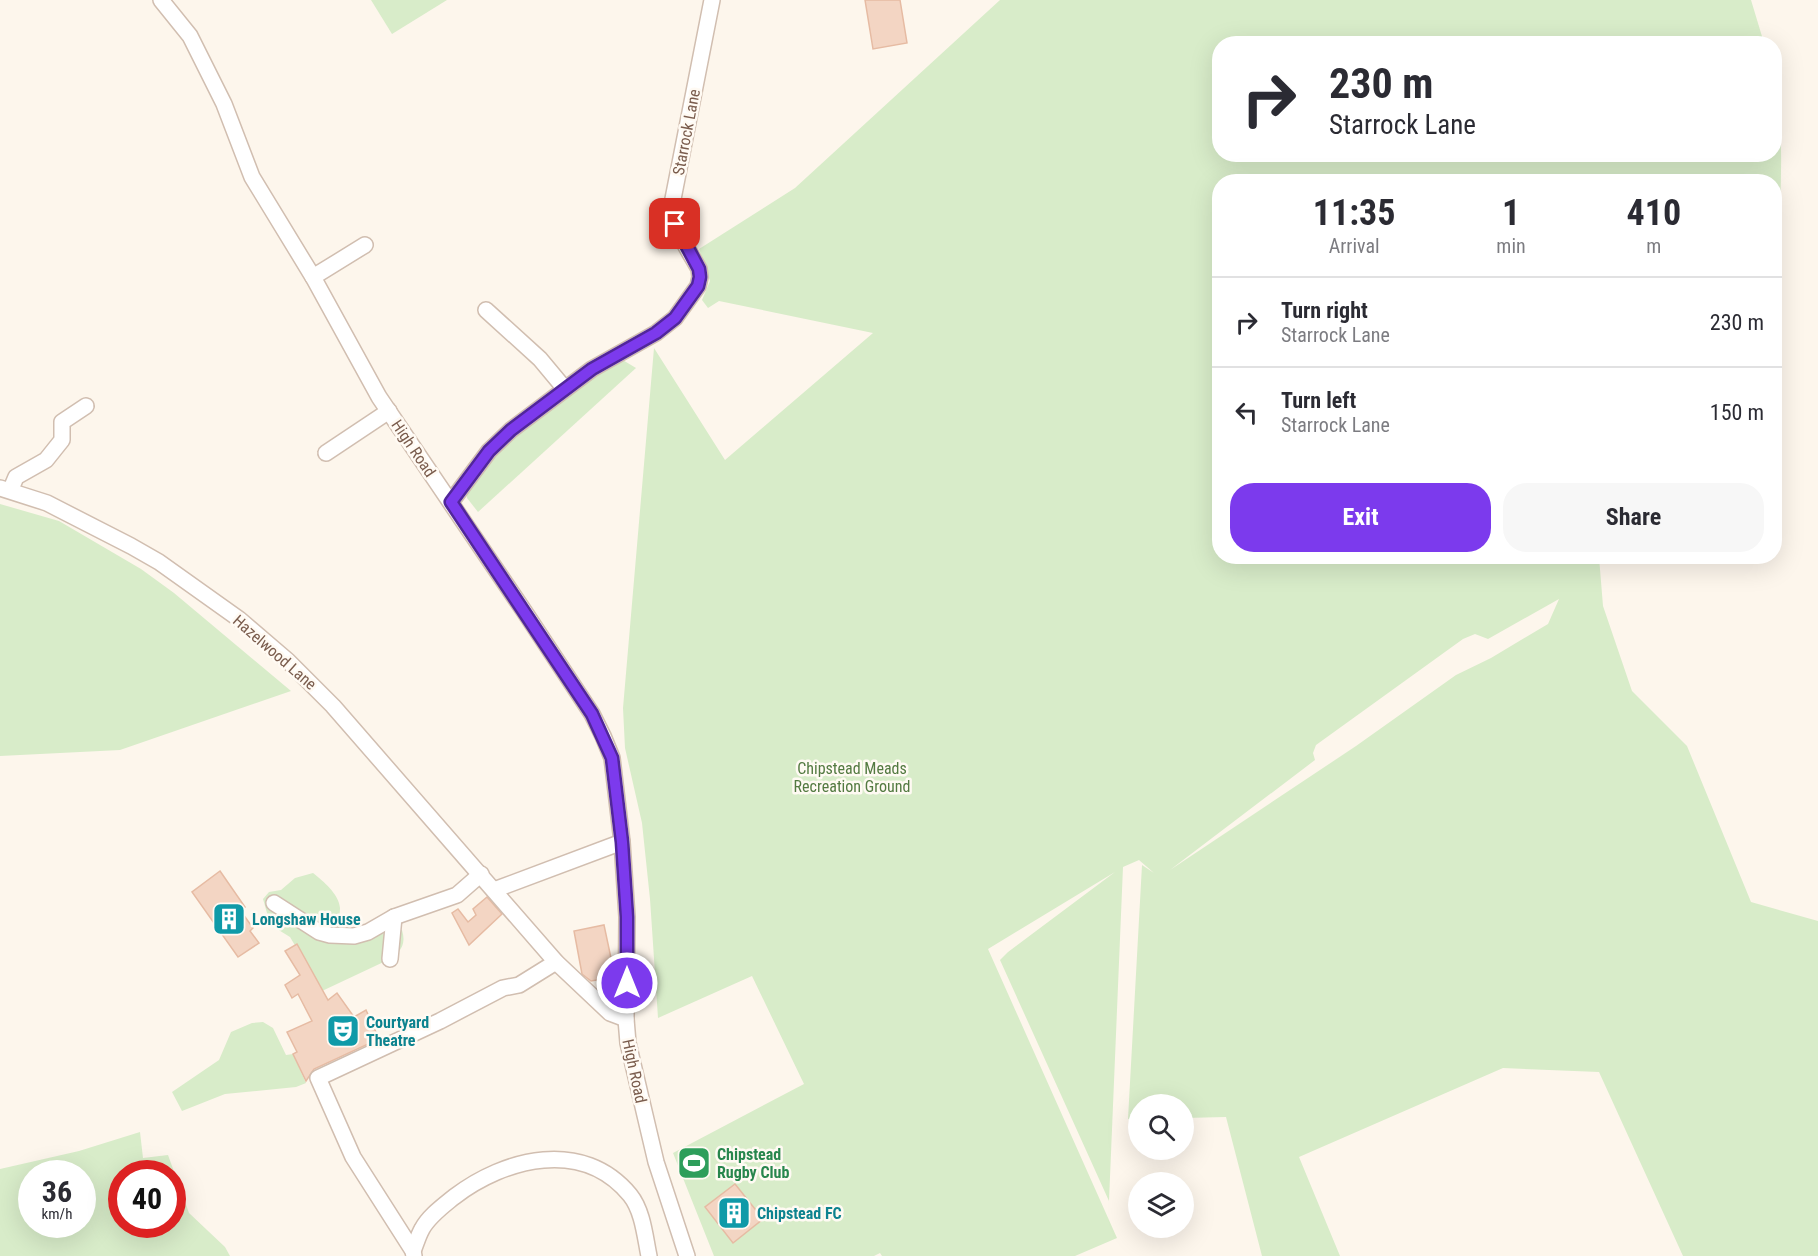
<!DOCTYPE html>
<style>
body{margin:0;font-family:"Roboto Condensed",sans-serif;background:#f7f7f7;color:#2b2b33;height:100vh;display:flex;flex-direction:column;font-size:22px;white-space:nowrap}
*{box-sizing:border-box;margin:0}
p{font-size:20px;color:#7c7c81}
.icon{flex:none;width:33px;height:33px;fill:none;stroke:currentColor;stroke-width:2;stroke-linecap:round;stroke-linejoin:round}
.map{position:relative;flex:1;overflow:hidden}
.drawer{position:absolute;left:1212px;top:174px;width:570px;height:390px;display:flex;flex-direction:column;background:#fff;border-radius:24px;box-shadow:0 6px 24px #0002}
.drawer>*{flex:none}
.top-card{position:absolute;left:1212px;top:36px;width:570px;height:126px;border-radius:24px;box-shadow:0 6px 24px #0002;background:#fff;color:#2b2b33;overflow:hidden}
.tools{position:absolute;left:1128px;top:1094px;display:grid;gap:12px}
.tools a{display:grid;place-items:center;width:66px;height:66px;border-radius:50%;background:#fff;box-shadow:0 6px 24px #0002;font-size:30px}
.speed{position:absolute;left:18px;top:1160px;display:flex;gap:12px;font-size:30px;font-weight:700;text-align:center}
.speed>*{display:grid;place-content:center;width:78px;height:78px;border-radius:50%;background:#fff;box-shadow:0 6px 24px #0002;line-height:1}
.speed small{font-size:15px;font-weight:400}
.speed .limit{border:9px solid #d22;background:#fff;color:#111}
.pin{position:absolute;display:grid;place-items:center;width:51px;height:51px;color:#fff;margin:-26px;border-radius:12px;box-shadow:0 3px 9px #0006}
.me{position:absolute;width:66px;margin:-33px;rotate:0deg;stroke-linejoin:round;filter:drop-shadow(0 0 4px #0008)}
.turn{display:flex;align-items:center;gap:21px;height:126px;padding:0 18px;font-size:27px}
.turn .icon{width:78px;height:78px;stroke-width:2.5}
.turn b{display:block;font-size:42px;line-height:51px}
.eta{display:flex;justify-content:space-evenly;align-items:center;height:102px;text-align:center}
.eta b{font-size:36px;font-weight:700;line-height:42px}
.primary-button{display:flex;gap:12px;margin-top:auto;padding:12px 18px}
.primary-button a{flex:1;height:69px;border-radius:24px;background:#7c3aed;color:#fff;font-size:24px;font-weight:700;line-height:69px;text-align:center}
.primary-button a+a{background:#f7f7f7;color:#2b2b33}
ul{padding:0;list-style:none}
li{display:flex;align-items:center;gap:18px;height:90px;padding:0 18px;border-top:2px solid #e1e1e2}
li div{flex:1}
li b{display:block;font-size:22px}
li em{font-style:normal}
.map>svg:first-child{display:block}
.green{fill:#d8ecc9;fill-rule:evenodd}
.building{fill:#f3d5c3;stroke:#e6bba3;stroke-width:1.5}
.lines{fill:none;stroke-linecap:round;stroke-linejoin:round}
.minor-casing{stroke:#d1beb0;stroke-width:18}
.minor{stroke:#fff;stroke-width:15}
.route-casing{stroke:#51269a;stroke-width:15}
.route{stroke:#7c3aed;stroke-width:10}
.labels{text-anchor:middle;stroke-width:5;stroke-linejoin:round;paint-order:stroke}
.street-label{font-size:16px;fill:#7a5c4d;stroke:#fffaf3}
.park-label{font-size:16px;fill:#537a41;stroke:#fffaf3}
.culture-label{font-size:16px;font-weight:bold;fill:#0d838f;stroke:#fffaf3;text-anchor:start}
.leisure-label{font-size:16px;font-weight:bold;fill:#27864d;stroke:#fffaf3;text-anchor:start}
</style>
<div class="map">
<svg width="1818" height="1256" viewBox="0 0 1818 1256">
<rect width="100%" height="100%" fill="#fdf6ec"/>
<g class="green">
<polygon points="371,0 447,0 392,34"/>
<path d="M1000,0H1751L1764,43L1220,44V154H1774L1775,79C1785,134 1780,192 1779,248L1775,258L1774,182H1220V556L1599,557L1603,606L1632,691L1687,746L1751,902L1818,921V1256H1683L1599,1072L1503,1068L1299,1157L1340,1256H1262L1226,1117L1184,1118V1104H1138V1118L1128,1119L1142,865L1154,873L1139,860L1123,867L1109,1201L1000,960L1008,952L1115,872L988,949L1117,1238L1075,1256H882L880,1253L874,1256H714L673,1153L804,1084L752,976L658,1018L650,899L642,823L625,748L623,708L654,348L725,460L873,333L719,301L708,308L702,300L710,281L699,249L795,188ZM1559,599L1548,624L1491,658L1456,675L1356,746L1170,870L1315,760L1313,753L1316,745L1463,639L1475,634L1488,639Z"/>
<polygon points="621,359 636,368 478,512 467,498 466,490 491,454 596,371"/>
<polygon points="0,504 59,521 141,569 174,593 291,691 120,750 0,756"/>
<path d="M313,873C323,881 339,894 340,908C340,918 336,922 341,932L377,927L389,932L402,930C406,943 402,951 390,959L322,991L290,937L277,929L267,913L263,899L269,892L281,890L295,878Z"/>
<polygon points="263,1022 273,1028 286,1055 293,1054 306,1083 296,1087 225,1094 182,1111 172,1092 219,1060 231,1032 252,1023"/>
<path d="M140,1132L143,1158L168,1155L189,1213L225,1247L230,1256H0V1169L79,1151ZM32,1173H82V1224H32ZM122,1173H172V1224H122Z"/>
</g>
<g class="building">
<polygon points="865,0 900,0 907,43 873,49"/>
<polygon points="220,871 245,907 240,910 253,928 250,931 259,943 238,957 192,892"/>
<polygon points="487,897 502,914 469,945 452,913 458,909 468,922 476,915 473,909"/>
<polygon points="604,925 615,977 591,981 582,974 574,931"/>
<polygon points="297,944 328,1000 337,993 354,1017 366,1010 379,1039 314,1069 306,1081 293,1054 297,1052 287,1032 312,1021 298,994 292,998 285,985 300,975 285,951"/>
<polygon points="735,1184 763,1219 733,1243 705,1207"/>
</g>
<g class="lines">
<g class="minor-casing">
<g id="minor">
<polyline points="161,0 190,36 224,104 252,177 313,277 379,397 524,611 592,714 603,736 612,758 622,842 627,917 626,1019 628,1043 656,1162 687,1256"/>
<polyline points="313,277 365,245"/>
<polyline points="486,310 540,359 565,389"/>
<polyline points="326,453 389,411"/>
<polyline points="0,488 47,503 131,546 159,562 239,619 288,661 333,706 556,962 610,1013 626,1019"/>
<polyline points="11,489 16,477 46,460 62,440 62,422 86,406"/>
<path d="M451,502L489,451L511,430L592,369L656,333L675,318L698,286L700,277L699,269C688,249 672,227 672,204L712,0"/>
<polyline points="494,890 622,842"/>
<polyline points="274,903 319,932 330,935 354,936 368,932 394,917 457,895 481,874"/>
<polyline points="390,959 394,917"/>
<path d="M413,1251C416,1244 418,1236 422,1229C429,1216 443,1206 454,1197C505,1158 583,1138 630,1195C643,1211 645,1237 649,1256"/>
<polyline points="414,1256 413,1251 353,1157 318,1078 440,1021 503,988 519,985 556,962"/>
</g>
</g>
<use href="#minor" class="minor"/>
</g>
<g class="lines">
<g class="route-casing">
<polyline id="route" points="627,983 627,917 622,842 612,758 592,714 451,502 489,451 511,430 592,369 656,333 675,318 698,286 700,277 699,269 675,224"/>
</g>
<use href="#route" class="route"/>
</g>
<defs>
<g id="building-square" transform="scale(1.725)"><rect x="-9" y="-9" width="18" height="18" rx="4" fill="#0f9aa8" stroke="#fffaf3"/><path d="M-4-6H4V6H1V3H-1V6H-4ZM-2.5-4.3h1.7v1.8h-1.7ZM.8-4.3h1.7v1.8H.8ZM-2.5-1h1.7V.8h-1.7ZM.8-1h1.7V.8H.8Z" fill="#fff"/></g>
<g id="theatre-square" transform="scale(1.725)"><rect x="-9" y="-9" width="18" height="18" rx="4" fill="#0f9aa8" stroke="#fffaf3"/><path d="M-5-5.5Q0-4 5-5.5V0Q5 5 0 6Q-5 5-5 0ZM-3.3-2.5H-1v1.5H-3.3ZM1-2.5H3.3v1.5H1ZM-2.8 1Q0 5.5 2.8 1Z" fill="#fff"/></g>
<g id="stadium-square" transform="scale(1.725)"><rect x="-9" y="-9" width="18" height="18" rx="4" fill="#2e9e5b" stroke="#fffaf3"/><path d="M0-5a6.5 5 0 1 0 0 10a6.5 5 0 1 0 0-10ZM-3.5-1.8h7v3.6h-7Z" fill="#fff"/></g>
</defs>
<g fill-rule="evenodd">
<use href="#building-square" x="229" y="919"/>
<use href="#theatre-square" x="343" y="1031"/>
<use href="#stadium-square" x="694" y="1163"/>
<use href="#building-square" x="734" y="1213"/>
</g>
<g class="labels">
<g class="street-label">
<text transform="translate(686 132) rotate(-79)" y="6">Starrock Lane</text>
<text transform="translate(414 448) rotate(56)" y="6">High Road</text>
<text transform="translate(275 652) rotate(41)" y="6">Hazelwood Lane</text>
<text transform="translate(635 1071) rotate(78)" y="6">High Road</text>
</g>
<g class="park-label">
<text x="852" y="774">Chipstead Meads<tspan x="852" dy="18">Recreation Ground</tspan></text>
</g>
<g class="culture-label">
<text x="252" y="925">Longshaw House</text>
<text x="366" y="1028">Courtyard<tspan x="366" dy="18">Theatre</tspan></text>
<text x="757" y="1219">Chipstead FC</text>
</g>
<g class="leisure-label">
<text x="717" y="1160">Chipstead<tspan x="717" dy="18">Rugby Club</tspan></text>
</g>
</g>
</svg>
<div class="tools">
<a><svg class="icon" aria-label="search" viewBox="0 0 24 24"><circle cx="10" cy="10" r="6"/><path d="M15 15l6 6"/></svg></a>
<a><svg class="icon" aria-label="layers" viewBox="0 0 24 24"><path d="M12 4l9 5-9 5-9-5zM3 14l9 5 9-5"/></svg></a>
</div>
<div class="speed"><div>36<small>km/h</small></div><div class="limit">40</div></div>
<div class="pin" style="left:675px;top:224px;background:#d93025"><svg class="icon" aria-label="arrive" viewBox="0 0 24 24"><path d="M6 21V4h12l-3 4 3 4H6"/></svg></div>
<svg class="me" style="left:627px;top:983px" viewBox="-20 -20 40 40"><circle r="17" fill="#7c3aed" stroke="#fff" stroke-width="3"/><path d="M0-11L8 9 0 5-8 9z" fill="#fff"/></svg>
<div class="top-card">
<div class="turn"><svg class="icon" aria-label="right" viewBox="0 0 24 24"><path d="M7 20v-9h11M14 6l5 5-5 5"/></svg><div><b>230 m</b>Starrock Lane</div></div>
</div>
<section class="drawer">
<div class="eta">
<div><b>11:35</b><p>Arrival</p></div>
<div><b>1</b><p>min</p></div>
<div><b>410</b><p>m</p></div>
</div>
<ul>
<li><svg class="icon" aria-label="right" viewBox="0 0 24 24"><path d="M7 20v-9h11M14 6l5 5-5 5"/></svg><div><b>Turn right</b><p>Starrock Lane</p></div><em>230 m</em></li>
<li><svg class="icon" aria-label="left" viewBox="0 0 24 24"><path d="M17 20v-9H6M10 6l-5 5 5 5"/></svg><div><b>Turn left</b><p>Starrock Lane</p></div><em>150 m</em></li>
</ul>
<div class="primary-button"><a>Exit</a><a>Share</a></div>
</section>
</div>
